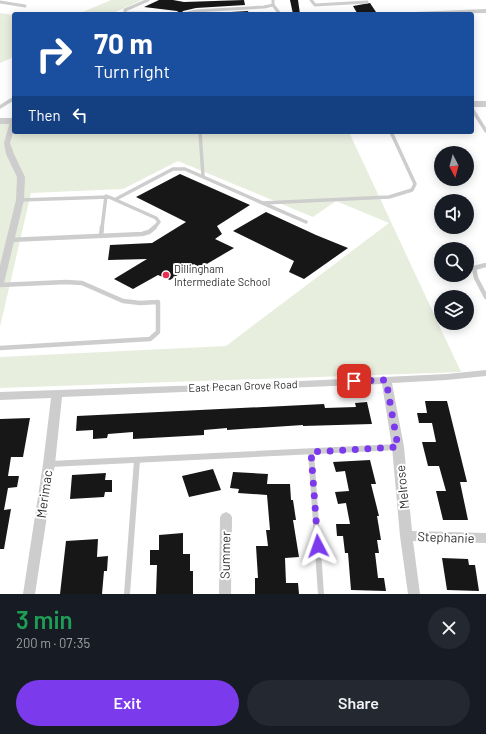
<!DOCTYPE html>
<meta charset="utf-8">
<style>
body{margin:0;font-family:Barlow,sans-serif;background:#242831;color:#f1f3f6;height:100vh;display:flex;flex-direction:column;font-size:15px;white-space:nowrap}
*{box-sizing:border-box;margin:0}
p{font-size:13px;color:#9ea1a6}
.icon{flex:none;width:22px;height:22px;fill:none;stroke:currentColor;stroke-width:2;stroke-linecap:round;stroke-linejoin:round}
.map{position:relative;height:594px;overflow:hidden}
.side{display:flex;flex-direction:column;background:#171b24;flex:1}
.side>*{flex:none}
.guide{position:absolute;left:12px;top:12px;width:462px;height:122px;border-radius:4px;box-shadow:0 2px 10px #0003;background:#1a4fa0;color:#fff;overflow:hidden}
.needle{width:26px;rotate:174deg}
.tools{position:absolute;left:434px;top:146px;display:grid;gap:8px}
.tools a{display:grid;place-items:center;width:40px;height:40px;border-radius:50%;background:#171b24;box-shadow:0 2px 10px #0003;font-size:20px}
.pin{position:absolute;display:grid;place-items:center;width:34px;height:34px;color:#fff;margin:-17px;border-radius:8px;box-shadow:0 2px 6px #0006}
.me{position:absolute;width:44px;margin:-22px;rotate:356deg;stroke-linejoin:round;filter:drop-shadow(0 0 3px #0008)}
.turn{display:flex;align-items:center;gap:14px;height:84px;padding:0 16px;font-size:18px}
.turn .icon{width:52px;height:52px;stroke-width:2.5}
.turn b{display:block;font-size:28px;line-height:34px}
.then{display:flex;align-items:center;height:38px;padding:0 16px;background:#0003;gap:8px;font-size:15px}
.round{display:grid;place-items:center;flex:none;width:42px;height:42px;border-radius:21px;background:#242831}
.head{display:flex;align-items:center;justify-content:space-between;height:68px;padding:0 16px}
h1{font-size:24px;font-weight:600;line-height:30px;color:#1e9e55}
.primary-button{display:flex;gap:8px;margin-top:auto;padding:8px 16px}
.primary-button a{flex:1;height:46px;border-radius:24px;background:#7c3aed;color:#fff;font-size:16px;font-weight:600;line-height:46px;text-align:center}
.primary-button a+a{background:#242831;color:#f1f3f6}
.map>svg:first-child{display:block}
.green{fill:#e8eede}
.building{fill:#171717}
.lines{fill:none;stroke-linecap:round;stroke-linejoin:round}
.service-far3{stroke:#cdcdcd;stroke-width:3}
.service-far2{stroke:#cdcdcd;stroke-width:3.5}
.service-far1{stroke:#cdcdcd;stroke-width:4.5}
.service{stroke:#cdcdcd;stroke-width:6}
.minor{fill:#cdcdcd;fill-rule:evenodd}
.tertiary{fill:#cdcdcd;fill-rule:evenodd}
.route{stroke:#7c3aed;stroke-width:7;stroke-dasharray:0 12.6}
.poi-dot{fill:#ec2d52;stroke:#fff;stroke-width:1.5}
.labels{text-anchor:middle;stroke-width:4;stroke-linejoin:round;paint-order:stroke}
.poi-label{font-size:11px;fill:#303030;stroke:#fff;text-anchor:start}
.street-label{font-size:11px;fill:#303030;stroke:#fff}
.near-street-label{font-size:13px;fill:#303030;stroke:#fff}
</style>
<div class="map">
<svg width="486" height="594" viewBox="0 0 486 594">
<rect width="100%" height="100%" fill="#fff"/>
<g class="green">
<polygon points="111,0 142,0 111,14 78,14"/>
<polygon points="0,13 14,15 14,57 0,63"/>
<polygon points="0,124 14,124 14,132 349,132 461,372 0,388 0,357 226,346 389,223 336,201 313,217 178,161 123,189 31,193 0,327"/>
</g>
<g class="building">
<polygon points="159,0 173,0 184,2 244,0 245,5 196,8 183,11 181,14 177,11 144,7"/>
<polygon points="290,0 298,0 300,14 293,14"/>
<polygon points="370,3 376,12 357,13 353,6"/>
<polygon points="248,11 249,14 196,14"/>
<polygon points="180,174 250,205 217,226 222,234 215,239 234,248 200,268 194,264 170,280 158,275 133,289 114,279 147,259 108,260 110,245 152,243 186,222 136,197"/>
<polygon points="266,212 316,235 348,248 304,279 289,272 294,261 233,231"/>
<polygon points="425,401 447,401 467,482 460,482 468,520 443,520 436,491 446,491 439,466 428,466 422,442 436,442 432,423 419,423 417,413 427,413"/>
<polygon points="367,402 372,424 303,426 303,425 227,430 227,428 204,430 204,435 133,439 133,432 108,434 107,438 93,439 93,430 76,431 77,416 324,404 325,408 356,407 355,403"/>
<polygon points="30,418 23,457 11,457 8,476 19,476 17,487 8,488 4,510 11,509 4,549 0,549 0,419"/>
<polygon points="370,460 376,484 371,484 379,516 377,516 381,540 377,540 379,553 375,553 378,578 384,578 386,591 351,590 348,553 345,553 343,536 337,536 336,524 350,524 346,503 338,504 335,492 349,491 345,471 336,472 333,462"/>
<polygon points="213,469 221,490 189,497 182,476"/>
<polygon points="233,472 268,474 267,484 290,484 291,500 293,500 296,520 293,520 299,557 285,558 286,583 298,583 299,594 255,594 255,578 258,578 256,546 268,546 266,530 270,530 267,495 238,493 239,489 230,488"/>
<polygon points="106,473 105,480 112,480 112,492 105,492 104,497 70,499 72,475"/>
<polygon points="183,533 183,554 190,554 190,571 193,571 193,594 156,594 157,565 150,565 150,550 159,550 159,535"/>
<polygon points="98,539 97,557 108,556 107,571 104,571 102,594 60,594 66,541"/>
<polygon points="442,558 468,559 469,565 475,565 479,591 447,590"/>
</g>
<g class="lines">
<g class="service-far3">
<polyline points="148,0 125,10 125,13 177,14"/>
<polyline points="311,0 315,5 367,2"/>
<polyline points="0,2 25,6"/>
<polyline points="273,5 280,14"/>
<polyline points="184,14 196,11 264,7 273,5 273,0"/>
<polyline points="10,101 14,98"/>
</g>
<g class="service-far2">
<polyline points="0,107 11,100"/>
<polyline points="472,109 486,131"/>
<polyline points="200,132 203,176"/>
<polyline points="116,199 173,169 185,169 306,222"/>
<polyline points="20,200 109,197 156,218 159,222 154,228"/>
<polyline points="263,203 389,197 412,190 415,184 391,132"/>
<polyline points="102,228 106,196"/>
</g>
<g class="service-far1">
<polyline points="101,236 102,227"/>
<polyline points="9,240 142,234 149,232 155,227"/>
<polyline points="486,265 474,268 476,278 486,297"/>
<polyline points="0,285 66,282 82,283 123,301 140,303 158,302 158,332 150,339 0,348"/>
</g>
<g class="service">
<polyline points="311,452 321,594"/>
<polyline points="50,464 398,447"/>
<polyline points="127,594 137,460"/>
</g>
<g class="minor">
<polygon points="486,9 486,13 412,14 415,12"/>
<polygon points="14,116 14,130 10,143 14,154 25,177 24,200 4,283 0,286 0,265 16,200 17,177 6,154 4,143 11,118"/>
<polygon points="486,370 486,376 447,380 392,383 404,447 412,531 486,533 486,543 413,541 420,594 408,594 400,536 392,447 382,384 62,397 55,464 35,594 23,594 43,464 51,398 0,400 0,392 260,383 447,374"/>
<polygon points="226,512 230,514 232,517 231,594 219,594 220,517 222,514"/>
</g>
<g class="tertiary">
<rect x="472" y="101" width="14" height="6"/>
<rect x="0" y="118" width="14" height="6"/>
</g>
</g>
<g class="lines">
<polyline class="route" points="318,546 311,452 398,447 386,380 354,381"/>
</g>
<circle class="poi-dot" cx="166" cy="275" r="4"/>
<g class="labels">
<g class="poi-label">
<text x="174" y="273">Dillingham<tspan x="174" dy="13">Intermediate School</tspan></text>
</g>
<g class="street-label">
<text transform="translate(243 386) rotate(-2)" y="4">East Pecan Grove Road</text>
</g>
<g class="near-street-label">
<text transform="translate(402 487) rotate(-96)" y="5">Melrose</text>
<text transform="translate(44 494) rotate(-82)" y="5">Merimac</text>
<text transform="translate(446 537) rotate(2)" y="5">Stephanie</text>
<text transform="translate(225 555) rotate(-89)" y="5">Summer</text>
</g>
</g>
</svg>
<div class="tools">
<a><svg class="needle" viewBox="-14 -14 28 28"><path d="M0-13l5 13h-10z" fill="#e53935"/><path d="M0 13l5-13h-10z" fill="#9ea1a6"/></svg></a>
<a><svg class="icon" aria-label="sound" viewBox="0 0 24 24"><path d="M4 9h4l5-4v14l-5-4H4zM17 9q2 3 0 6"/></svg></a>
<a><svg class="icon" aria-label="search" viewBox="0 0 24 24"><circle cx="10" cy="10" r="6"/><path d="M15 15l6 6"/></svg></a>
<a><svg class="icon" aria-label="layers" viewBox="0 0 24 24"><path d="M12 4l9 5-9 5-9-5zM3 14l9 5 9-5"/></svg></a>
</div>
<div class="pin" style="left:354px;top:381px;background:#d93025"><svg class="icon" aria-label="arrive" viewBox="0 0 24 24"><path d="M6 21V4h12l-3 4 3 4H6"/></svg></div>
<svg class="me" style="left:318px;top:546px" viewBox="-20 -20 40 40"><path d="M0-17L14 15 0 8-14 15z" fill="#7c3aed" stroke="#fff" stroke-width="4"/></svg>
<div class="guide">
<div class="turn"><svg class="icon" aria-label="right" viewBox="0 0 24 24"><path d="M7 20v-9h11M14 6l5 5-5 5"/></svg><div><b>70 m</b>Turn right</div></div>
<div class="then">Then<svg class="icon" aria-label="left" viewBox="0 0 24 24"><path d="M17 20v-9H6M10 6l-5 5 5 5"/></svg></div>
</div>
</div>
<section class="side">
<div class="head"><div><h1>3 min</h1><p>200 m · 07:35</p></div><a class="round"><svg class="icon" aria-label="close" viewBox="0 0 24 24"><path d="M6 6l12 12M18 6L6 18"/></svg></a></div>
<div class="primary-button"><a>Exit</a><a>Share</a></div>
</section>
